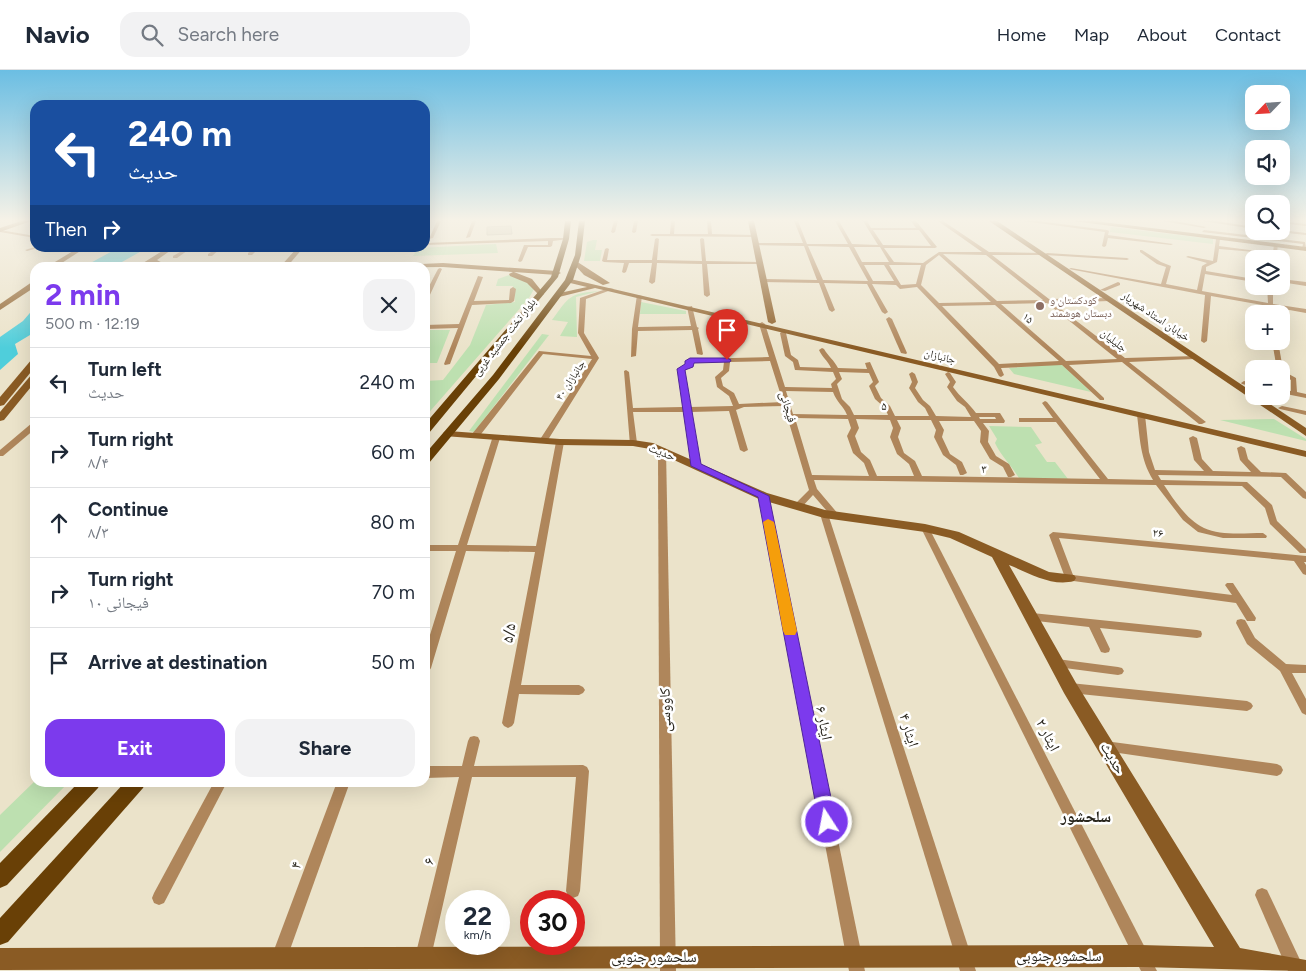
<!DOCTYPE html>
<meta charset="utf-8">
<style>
body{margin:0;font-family:Figtree,"Noto Naskh Arabic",sans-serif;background:#f2f2f3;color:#1f2937;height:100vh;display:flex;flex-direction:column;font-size:19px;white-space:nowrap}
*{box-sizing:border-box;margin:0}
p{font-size:16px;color:#747a83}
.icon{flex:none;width:28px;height:28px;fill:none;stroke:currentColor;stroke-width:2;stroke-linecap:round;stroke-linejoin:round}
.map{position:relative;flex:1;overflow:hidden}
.sheet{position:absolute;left:30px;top:192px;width:400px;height:525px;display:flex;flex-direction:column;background:#fff;border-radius:15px;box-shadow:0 5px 20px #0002}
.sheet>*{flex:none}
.top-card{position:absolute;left:30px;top:30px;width:400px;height:152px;border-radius:15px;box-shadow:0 5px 20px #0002;background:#1a4fa0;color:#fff;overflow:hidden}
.needle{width:32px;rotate:245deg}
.buttons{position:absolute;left:1245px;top:15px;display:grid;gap:10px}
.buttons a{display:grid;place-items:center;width:45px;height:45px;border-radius:10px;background:#fff;box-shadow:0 5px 20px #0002;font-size:25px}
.speed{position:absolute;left:445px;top:820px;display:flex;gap:10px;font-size:25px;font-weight:700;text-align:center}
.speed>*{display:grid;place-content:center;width:65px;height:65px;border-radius:50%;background:#fff;box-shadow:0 5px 20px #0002;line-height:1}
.speed small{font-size:12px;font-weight:400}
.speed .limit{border:8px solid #d22;background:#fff;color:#111}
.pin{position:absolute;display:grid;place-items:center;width:42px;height:42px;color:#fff;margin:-51px -21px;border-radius:50% 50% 50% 0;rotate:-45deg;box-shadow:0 0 5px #0007}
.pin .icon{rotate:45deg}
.me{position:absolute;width:55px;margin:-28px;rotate:349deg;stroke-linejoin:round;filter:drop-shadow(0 0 4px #0008)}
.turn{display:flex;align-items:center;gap:18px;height:105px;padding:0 15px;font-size:22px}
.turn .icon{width:65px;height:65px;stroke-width:2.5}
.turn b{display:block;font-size:35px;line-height:42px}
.then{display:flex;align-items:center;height:48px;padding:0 15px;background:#0003;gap:10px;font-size:19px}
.round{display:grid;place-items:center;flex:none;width:52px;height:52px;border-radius:15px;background:#f2f2f3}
.overview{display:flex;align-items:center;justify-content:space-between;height:85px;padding:0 15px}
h1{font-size:30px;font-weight:700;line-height:38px;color:#7c3aed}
.action{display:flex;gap:10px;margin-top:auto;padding:10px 15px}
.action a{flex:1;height:58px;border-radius:15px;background:#7c3aed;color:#fff;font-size:20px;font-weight:700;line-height:58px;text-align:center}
.action a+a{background:#f2f2f3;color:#1f2937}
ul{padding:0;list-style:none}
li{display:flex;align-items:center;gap:15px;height:70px;padding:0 15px;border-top:1px solid #e0e1e3}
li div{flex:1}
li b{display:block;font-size:19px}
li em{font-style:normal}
header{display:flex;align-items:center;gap:30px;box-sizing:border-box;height:70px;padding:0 25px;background:#fff;border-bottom:1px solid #e0e1e3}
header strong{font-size:24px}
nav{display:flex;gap:28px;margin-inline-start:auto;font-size:18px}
.search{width:350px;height:45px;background:#f2f2f3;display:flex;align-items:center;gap:12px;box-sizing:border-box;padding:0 18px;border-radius:15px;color:#747a83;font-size:19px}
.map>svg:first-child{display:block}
.green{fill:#bde0b0}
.water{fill:#4fcedb}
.building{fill:#c5bea5;stroke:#a79f87}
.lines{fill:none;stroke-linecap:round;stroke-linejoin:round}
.street{fill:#af865b;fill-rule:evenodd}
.secondary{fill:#8a5b24;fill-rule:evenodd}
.primary{fill:#694006;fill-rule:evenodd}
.route{fill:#7c3aed;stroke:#51269a}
.slow{fill:#f59e0b}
.education-dot{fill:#8d6e63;stroke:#fff;stroke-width:2}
.labels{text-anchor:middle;stroke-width:5;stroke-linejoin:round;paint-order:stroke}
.far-education-label{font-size:11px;fill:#785e54;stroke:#fff;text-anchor:start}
.far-street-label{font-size:11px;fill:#29261d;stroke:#fff}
.street-label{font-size:12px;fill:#29261d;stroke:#fff}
.near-street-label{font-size:15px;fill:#29261d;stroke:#fff}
.near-neighbourhood-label{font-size:16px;font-weight:bold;fill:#29261d;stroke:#fff}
</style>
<header>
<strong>Navio</strong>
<div class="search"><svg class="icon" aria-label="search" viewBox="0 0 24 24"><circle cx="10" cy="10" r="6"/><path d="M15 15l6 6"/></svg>Search here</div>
<nav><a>Home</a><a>Map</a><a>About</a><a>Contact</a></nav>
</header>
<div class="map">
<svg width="1306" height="901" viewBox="0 0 1306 901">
<rect width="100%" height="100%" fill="#ebe3ca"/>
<g class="green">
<polygon points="1111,157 1213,169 1213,174 1110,162"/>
<polygon points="593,170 597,170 595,180 602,180 600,191 584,191 587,172"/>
<polygon points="496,174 498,183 413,186 418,178"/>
<polygon points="509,205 529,213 534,219 529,228 425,347 425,311 443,310 470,275 486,235 515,232 513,216 496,216 498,209"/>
<path d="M599,221L576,227L577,267L560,266L568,252L552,250C569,227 569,223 599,221Z"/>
<polygon points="641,232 686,241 686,244 640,244"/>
<polygon points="425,260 450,260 437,293 425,293"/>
<polygon points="542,264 549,265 474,362 469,361"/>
<polygon points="1061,294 1091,322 1014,304 1009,298"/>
<polygon points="1274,349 1306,369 1306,371 1220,350"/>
<path d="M989,356L1031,357L1042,373L1035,375L1047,392H1055L1068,409L1019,408C1011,395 1001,386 995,373L997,369Z"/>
<polygon points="35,711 35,712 68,713 0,782 0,745"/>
</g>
<g class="water">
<polygon points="118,178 147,178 113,197 83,197"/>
<polygon points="35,237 35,262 15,274 18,284 0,300 0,267 23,251"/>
</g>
<polygon class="building" points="511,156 512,164 487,165 487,157"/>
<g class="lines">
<g class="street">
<polygon points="437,151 441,151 433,168 429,169"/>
<polygon points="472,151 476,151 470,167 466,168"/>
<polygon points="614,151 618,151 615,162 613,163 611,162"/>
<polygon points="634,151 638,151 636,162 634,163 632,162"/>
<polygon points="671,151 675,151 674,164 708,164 707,151 711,151 712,164 754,165 756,166 754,167 652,166 650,165 652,164 670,164"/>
<path d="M794,151H798L807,174H848L835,151H839L852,174L878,175L863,151H867L871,158H916L911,151H916L937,177L935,178H884L894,192L923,193L939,182H982L938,151H943L989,182L1043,183V184L1041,185H992L1049,229L1111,228V230L1109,231L1053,233L1125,288L1196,286L1197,287L1194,289L1129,292L1206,352L1202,354H1199L1122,292L1069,295L1104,328V330H1100L1062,295L1001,298L1004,305L1001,307L999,306L994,297L917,217L900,219L896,215L872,214L888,242L885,244L882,242L867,214L824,213L835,240L832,242L829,240L819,213L762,212L761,211L764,209L817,210L804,176L756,175L754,174L756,173H803ZM873,160H919L931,176L883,175ZM808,176L849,177L868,211L823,210ZM854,177H880L889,192H862ZM943,184L986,185L1043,230L997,231ZM939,185L991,232L939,233L921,215L926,195ZM864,195H884L894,211H873ZM889,195H921L916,214L901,215ZM1047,233L1117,289L1066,291L1001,234ZM995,235L1059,291L999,294L942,236Z"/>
<polygon points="1023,151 1038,151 1107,160 1109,161 1108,165 1173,174 1171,175 1108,168 1106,176 1104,177 1102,176 1105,162"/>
<polygon points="1162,151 1175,151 1206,157 1204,158"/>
<polygon points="1202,151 1216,151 1254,157 1254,159"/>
<polygon points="1281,151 1306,154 1306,156 1281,153"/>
<polygon points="0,160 35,166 35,168 0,162"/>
<polygon points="1204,160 1305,172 1306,178 1302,179 1303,174 1202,162"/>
<polygon points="1281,160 1306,163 1306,165 1279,162"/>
<polygon points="551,168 566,168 568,169 553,171 552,176 550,177 528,177 522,191 520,192 518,191 524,175 548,175 548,171 425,175 425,173"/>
<polygon points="657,168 659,169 657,190 702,191 700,169 702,168 704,169 706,191 760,192 762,193 760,194 707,194 710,225 707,227 704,225 702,194 657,193 655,212 652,214 649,212 652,193 629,193 626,202 624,203 622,202 624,193 604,192 602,191 605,179 607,178 609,179 607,190 652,190 655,169"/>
<polygon points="1218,168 1220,169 1219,176 1257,181 1255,182 1219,179 1217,192 1206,197 1206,201 1254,209 1254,212 1205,204 1202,221 1268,233 1267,216 1273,216 1273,234 1306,239 1306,243 1273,237 1274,244 1268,244 1268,236 1211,226 1207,271 1204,273 1201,271 1205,225 1069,199 1071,198 1161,214 1166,197 1157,194 1140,182 1140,180 1142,180 1161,192 1171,196 1166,214 1197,220 1202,196 1207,193 1186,187 1188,186 1213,191 1216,169"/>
<polygon points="1276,174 1278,175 1276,189 1272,189 1274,175"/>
<polygon points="35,177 38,178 27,181 25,180"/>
<polygon points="187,178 191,178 177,188 173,188 173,186"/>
<polygon points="217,178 221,178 212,186 208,186 208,184"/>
<polygon points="255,178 259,178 252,185 248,185 248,183"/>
<polygon points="326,178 349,178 347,179 298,181 296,180 298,179"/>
<polygon points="1047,183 1127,188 1129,189 1127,190 1045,185 1045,184"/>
<polygon points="440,198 442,199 428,229 425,231 425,224 438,199"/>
<polygon points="478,206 483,207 474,231 509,230 510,219 513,217 516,219 514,231 511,233 472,235 450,294 445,295 444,294 458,258 425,259 425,255 459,254"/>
<polygon points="1281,209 1306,212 1306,216 1281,212"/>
<polygon points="1118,212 1120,213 1120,215 1105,221 1100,220"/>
<polygon points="609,218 614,219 586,229 584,263 599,288 546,373 540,373 539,371 592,289 543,284 478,368 472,368 472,364 539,281 591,286 578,263 580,228"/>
<polygon points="637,225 642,226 638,257 691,256 687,237 692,236 697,257 699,258 698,259 703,284 702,285 697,284 692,260 638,261 636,286 631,287 632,259"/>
<polygon points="889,247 892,249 907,283 906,284 901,283 886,249"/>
<path d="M762,252L765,254L785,317L832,318L831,314L836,309L833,302L795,300L793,292L785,286L780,263L783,261L786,263L791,285L798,290L800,297L831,298C828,291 822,287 819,280L822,278L824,279C828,286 834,290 838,298L867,299L865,293L870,292L879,312L875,316L881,328L890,336L895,346H929L925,338L918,332L909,318L912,312L909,304L912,302L915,304L918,312L915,318L923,330L930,336L936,346L971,347L965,337L957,331L947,317L950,312L945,304L948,302L950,303L956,312L953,317C960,327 969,333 976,343H1000L1005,351L1004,353H983L989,361L988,372L996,386L1009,394L1015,405L1011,407H1008L1003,397L990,389L980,372L981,361L974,351H939L944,360L942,367L950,384L962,392L967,403L963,405H960L956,395L943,385L934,367L936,360L931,350H897L901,358L898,367L904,383L915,391L922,406L1100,409L1056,352H1019V348H1053L1042,333L1045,331L1047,332L1108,409L1153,410C1140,389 1140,368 1137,345L1141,343L1145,345L1149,382L1155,400L1204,401L1194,390L1189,368L1193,366L1197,368L1202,389L1213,401L1251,402L1240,390L1237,378L1241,376L1245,378L1248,389L1261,402L1286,403L1306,422V429L1303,428L1281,407L1158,405L1161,410L1247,412L1272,435L1277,451L1306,479V483H1300L1270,454L1265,438L1242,416L1164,415C1174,430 1187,450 1204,458C1221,466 1245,463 1263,463L1267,466L1266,468H1223L1198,462L1183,450L1156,415L814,410L817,419L839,445L835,448L832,447L813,425L801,438H795L794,436L795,434L809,420L784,336L744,337L736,340L748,380L744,382L740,380L729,341L691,342L700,396L699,398H693L692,396L684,342H633L637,373L636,375H630L624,301L626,300L629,302L633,338L683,337L678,299L687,295V291L690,289L769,287L759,254ZM770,291L783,332L739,334L734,323L723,316L721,308L729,301L730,292ZM724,292L723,300L715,307L717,317L729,326L733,336L690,337L684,300L692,297L693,293ZM839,302L869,303L873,312L869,316L875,329L885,338L888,345H854L850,337L842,329L837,314L842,309ZM786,321L833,322C837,333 843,335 847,345L793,344ZM979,347H995L996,349H980ZM795,348L848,349L851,358L847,366L853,383L864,393L869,406L812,405ZM856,349L890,350L893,358L890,367L897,384L909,394L914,406H877L870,390L861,382L855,366L859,358Z"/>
<polygon points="1272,271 1278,271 1282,294 1281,295 1276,294"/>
<polygon points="1285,302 1296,308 1297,322 1306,324 1306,328 1281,323 1281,319 1291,321 1291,310 1282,304"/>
<polygon points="1244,311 1254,313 1254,317 1242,314 1241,313"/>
<polygon points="1282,336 1306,341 1306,345 1280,339 1278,338"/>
<polygon points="32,353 35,353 35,359 3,386 0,386 0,380"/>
<polygon points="493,366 499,366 500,368 467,475 536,476 556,372 560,370 564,372 521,615 579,615 583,617 585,620 583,623 579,625 519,624 514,653 512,656 508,658 504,656 502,653 535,482 466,481 431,598 429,601 425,602 425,581 456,481 425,481 425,475 458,475"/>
<polygon points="659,378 665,378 666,380 676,901 660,901 658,380"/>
<polygon points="763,423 767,426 865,901 849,901 759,426"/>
<polygon points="824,441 828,444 976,901 960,901 820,444"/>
<polygon points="925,455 929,458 1157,901 1141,901 921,458"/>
<polygon points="1053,462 1306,486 1306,492 1304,492 1306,495 1306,505 1303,504 1294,491 1059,468 1073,505 1232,525 1225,515 1227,513 1233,513 1256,548 1255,551 1247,551 1236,533 1066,510 1049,465"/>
<polygon points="1032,543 1197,560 1201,561 1202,564 1201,567 1197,568 1100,558 1110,579 1109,582 1105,583 1101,582 1089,557 1028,550 1027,547 1028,544"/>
<polygon points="1241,549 1245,550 1255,568 1286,594 1306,595 1306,603 1292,603 1306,629 1306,645 1302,643 1280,601 1247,574 1236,553 1237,550"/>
<polygon points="1057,589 1118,597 1122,598 1124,601 1122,604 1118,605 1057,597 1053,596 1052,593 1053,590"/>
<polygon points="1070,613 1247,631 1251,633 1253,636 1251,639 1247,641 1070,623 1066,621 1064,618 1066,615"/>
<polygon points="474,666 478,667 480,671 474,696 583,695 587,697 589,701 580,821 578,826 573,828 568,826 566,821 576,707 472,707 431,887 428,892 423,895 418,892 415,887 459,707 425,708 425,696 462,696 468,671 470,667"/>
<polygon points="1105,671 1277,694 1281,696 1283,700 1281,704 1277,706 1105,681 1101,680 1099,676 1101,672"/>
<polygon points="214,712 227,712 164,833 159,835 154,833 152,828 154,823"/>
<polygon points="337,712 350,712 287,888 284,893 279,896 274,893 271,888"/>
<polygon points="1262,818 1267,820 1301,892 1303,898 1302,901 1288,901 1255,825 1257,820"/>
</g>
<g class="secondary">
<polygon points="21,151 31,151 0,162 0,158"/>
<polygon points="748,151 754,151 776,252 772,254 768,252"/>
<polygon points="989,151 997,151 1254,323 1254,326 1258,326 1306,358 1306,366"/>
<polygon points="1073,151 1094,151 1306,177 1306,181"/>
<polygon points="78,178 85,178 54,198 45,198"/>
<polygon points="167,178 174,178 157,190 172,198 162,198 151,193 144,198 135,198"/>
<polygon points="297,178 303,178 286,198 279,198"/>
<polygon points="576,191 610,213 603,215 584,205 573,193"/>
<polygon points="443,193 557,201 561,203 557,205 514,202 532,209 544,224 540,226 527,213 510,206 509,204 513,202 443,197 334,198"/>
<polygon points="566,208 1306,381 1306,387 595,218 555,228 555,224 587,217 566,212"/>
<polygon points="32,212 35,212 35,217 0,240 0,234"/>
<polygon points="35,288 35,297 4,335 0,336 0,327 32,289"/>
<polygon points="35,303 35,312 4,350 0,351 0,342 32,304"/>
<path d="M448,361L560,369L633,370L653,373L767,423L825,440L925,454L959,462L1049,502L1074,505L1076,508L1074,511C1052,517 1029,503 1009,495L1076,613L1240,878L1306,890V901L1141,897L0,900V878L1141,875L1214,877L1064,623L992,487L950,468L925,462L824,448L759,429L650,379L633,376L560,375L444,366L443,364L444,362Z"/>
</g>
<g class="primary">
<polygon points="565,151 571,151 569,169 558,207 429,363 425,364 425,354 551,207 563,169"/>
<polygon points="579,151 585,151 581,185 573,210 499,309 429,393 425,394 425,384 493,305 565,210 575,185"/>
<polygon points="79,712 101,712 98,718 7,815 0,818 0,793"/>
<polygon points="125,712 146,712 143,718 8,872 0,875 0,848"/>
</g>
</g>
<linearGradient id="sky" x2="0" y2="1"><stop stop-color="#6bbee3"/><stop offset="0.54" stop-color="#f6f2e7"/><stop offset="1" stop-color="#f6f2e7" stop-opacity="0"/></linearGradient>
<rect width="1306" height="278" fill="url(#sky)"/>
<polygon class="route" points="727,288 731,290 730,292 694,293 693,297 685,300 701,394 769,426 836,752 833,758 827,760 821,758 819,752 758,427 691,396 677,299 685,294 685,291 690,288"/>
<polygon class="slow" points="768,449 774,452 797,561 795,565 785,565 783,561 763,452"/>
<circle class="education-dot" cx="1040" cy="236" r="5"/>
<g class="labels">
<g class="far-education-label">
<text x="1050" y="234">کودکستان و<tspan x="1050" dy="13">دبستان هوشمند</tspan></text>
</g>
<g class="far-street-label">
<text transform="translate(1156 246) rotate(34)" y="4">خیابان استاد شهریار</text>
<text transform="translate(1028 248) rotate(41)" y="4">۱۵</text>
<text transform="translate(504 267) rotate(-52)" y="4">بلوار تخت جمشید غربی</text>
<text transform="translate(1114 270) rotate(38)" y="4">جلیلیان</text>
<text transform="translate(940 286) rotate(14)" y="4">جانبازان</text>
<text transform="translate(570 310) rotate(-57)" y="4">۴۰ جانبازان</text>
</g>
<g class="street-label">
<text transform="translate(884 336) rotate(1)" y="4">۵</text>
<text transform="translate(788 337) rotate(73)" y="4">فیجانی</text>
<text transform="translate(662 382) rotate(21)" y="4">حدیث</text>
<text transform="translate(984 399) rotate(1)" y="4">۳</text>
<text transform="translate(1158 463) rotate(5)" y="4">۲۶</text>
</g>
<g class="near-street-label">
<text transform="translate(509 563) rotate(-80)" y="5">۵/۵</text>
<text transform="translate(665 640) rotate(-91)" y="5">کاووسی</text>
<text transform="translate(824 653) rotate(79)" y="5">ایثار ۶</text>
<text transform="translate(909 660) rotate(73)" y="5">ایثار ۴</text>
<text transform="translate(1048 665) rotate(63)" y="5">ایثار ۲</text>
<text transform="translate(1113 688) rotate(59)" y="5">حدیث</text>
<text transform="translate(429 791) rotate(-77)" y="5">۶</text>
<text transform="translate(296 795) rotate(-70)" y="5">۴</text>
<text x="1059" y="891">سلحشور جنوبی</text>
<text x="654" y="892">سلحشور جنوبی</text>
</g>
<g class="near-neighbourhood-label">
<text x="1086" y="752">سلحشور</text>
</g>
</g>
</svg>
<div class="buttons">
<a><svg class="needle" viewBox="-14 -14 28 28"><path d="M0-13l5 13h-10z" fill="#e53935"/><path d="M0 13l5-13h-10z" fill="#747a83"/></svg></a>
<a><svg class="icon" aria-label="sound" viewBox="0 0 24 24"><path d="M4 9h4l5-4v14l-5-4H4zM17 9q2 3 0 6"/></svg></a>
<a><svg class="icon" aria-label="search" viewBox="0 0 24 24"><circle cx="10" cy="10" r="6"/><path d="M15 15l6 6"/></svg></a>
<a><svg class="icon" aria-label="layers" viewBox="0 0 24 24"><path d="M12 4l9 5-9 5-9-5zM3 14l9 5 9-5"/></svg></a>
<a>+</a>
<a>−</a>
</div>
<div class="speed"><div>22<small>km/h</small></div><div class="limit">30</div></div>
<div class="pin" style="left:727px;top:290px;background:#d93025"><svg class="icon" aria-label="arrive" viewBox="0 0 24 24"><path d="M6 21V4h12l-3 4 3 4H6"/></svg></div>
<svg class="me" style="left:827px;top:752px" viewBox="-20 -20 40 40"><circle r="17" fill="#7c3aed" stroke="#fff" stroke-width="3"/><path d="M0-11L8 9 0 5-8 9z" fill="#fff"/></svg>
<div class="top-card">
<div class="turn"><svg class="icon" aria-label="left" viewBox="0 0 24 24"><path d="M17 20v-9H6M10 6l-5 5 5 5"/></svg><div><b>240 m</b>حدیث</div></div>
<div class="then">Then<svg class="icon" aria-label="right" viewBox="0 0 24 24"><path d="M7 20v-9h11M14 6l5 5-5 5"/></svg></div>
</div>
<section class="sheet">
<div class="overview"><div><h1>2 min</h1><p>500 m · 12:19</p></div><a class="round"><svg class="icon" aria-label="close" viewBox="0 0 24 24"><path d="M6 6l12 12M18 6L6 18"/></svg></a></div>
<ul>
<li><svg class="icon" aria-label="left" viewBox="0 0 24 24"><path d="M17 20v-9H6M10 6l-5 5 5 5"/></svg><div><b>Turn left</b><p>حدیث</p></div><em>240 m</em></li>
<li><svg class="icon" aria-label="right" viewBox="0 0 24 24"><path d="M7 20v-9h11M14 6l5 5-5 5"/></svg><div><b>Turn right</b><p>۸/۴</p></div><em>60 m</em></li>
<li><svg class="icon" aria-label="ahead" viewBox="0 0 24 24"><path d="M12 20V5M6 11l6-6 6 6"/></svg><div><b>Continue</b><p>۸/۳</p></div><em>80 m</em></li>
<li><svg class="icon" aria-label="right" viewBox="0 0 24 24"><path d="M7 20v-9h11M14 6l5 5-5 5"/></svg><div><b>Turn right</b><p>فیجانی ۱۰</p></div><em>70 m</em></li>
<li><svg class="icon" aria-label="arrive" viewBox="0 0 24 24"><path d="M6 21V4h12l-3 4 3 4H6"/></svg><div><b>Arrive at destination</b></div><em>50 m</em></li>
</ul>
<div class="action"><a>Exit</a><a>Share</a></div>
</section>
</div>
